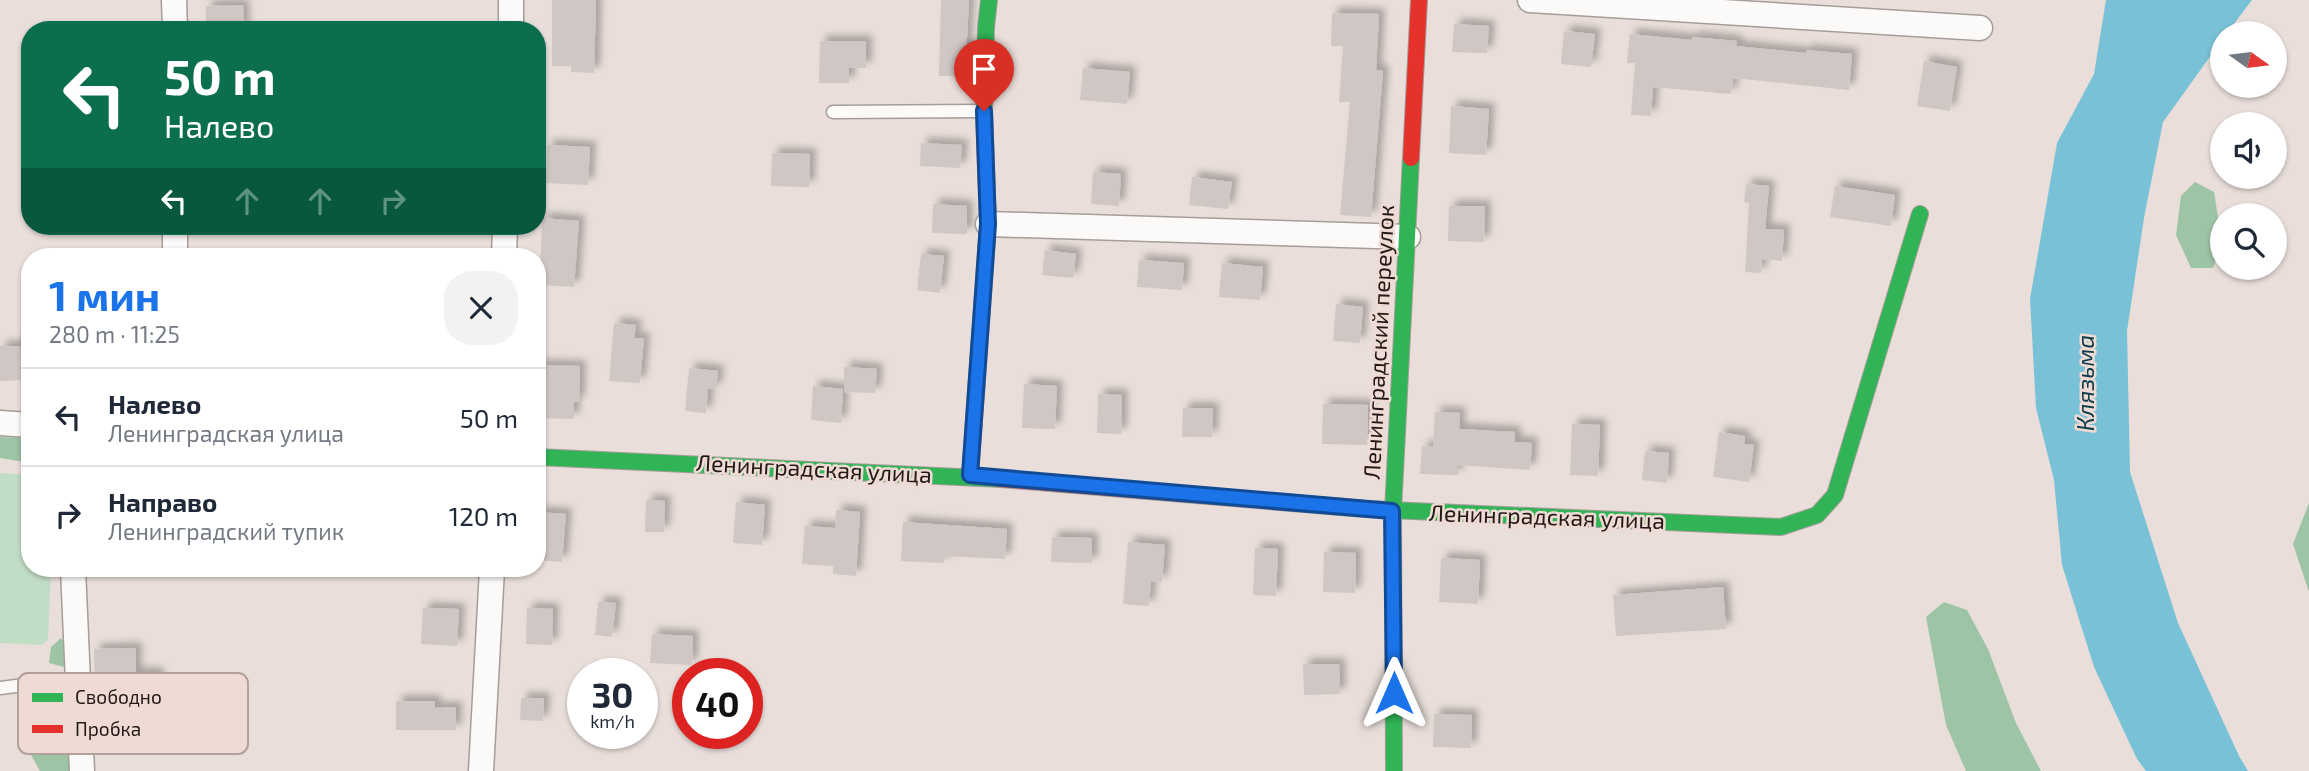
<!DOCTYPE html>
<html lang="ru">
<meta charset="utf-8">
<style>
body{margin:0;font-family:"Exo 2",sans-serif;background:#f2f2f3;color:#1f2937;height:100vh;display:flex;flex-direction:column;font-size:26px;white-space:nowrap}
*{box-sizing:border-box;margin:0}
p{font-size:23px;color:#747a83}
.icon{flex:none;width:38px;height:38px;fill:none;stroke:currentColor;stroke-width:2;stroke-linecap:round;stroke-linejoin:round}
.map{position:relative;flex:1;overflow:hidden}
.side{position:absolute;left:21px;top:248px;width:525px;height:329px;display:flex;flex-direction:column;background:#fff;border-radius:28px;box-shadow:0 2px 5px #0004}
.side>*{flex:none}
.banner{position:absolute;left:21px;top:21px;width:525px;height:214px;border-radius:28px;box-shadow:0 2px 5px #0004;background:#0b6e4f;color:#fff;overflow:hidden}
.needle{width:46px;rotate:104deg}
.fabs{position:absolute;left:2210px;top:21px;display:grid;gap:14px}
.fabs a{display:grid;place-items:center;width:77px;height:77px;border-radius:50%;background:#fff;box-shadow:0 2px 5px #0004;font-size:35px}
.speed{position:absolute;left:567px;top:658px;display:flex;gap:14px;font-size:35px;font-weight:700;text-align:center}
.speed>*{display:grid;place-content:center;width:91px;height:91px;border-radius:50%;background:#fff;box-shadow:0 2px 5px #0004;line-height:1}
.speed small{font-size:18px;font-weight:400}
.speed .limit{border:10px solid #d22;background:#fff;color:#111}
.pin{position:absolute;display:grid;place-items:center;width:60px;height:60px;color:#fff;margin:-72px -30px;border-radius:50% 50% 50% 0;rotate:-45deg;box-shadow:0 0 7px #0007}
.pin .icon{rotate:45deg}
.me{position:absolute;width:77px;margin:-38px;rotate:0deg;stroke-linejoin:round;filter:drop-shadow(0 0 5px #0008)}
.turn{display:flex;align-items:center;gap:24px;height:147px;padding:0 28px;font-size:32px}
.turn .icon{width:91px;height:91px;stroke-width:2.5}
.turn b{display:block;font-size:49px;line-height:60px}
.lanes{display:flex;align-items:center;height:66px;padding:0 28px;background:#0003;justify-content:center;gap:35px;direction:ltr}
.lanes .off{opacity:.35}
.round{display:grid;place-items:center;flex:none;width:74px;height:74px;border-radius:28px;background:#f2f2f3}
.headline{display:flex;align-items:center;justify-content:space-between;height:119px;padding:0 28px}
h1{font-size:42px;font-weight:700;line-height:52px;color:#1a73e8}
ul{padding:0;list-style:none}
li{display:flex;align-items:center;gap:21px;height:98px;padding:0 28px;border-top:2px solid #e0e1e3}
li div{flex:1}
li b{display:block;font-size:26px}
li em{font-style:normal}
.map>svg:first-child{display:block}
.green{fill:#c2ddc5}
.forest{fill:#9ec4a6}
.water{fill:#79c1d6}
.building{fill:#d0c7c4;filter:url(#shadow)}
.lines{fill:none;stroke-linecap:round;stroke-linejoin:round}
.lane-casing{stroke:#a59d99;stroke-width:15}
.street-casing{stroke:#a59d99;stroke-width:27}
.fast-casing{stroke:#a59d99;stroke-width:18}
.jam-casing{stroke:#a59d99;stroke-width:18}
.lane{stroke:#fcfaf9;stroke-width:12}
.street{stroke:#fcfaf9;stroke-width:24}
.fast{stroke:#30b455;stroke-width:16}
.jam{stroke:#e5322d;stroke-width:16}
.route-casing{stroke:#114b97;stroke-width:18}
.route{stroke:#1a73e8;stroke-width:12}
.labels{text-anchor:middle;stroke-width:5;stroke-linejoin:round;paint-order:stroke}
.street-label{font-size:23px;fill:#211a18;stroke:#efdbd4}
.water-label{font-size:24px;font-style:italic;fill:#0d3e4c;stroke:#efdbd4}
.key{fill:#efdbd4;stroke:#b1a19c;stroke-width:2}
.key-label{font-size:19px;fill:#211a18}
</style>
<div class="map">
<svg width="2309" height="771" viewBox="0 0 2309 771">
<defs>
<filter id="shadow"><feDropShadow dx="6" dy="-6" stdDeviation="3.5" flood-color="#0004"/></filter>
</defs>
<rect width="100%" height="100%" fill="#e9deda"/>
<polygon class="green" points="0,473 30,475 30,569 51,569 48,640 42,645 0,643"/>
<g class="forest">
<polygon points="2195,182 2214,192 2222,243 2213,268 2191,268 2176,235 2181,196"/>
<polygon points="0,437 30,438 30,463 0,458"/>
<polygon points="2309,503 2309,592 2293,544"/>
<polygon points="1944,602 1967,610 1988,649 2016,723 2041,771 1966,771 1946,725 1926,617"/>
<polygon points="61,638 68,647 68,668 49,663 51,647"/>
<polygon points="58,734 71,744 69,771 40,771 29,751 35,737"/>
</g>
<polygon class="water" points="2106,0 2252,0 2227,33 2222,33 2222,40 2163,122 2144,218 2127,331 2130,472 2178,623 2239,756 2248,771 2146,771 2137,759 2094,667 2062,565 2054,480 2036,408 2030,299 2057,143 2094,74"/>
<g class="building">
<polygon points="552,0 596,0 594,73 571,72 571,66 552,66"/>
<polygon points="941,0 969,0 965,76 939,76"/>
<polygon points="243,5 244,30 206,30 206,6"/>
<polygon points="1332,13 1379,14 1376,70 1383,71 1371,217 1340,215 1350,102 1339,102 1343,46 1331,46"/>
<polygon points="1454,24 1489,26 1487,53 1452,52"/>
<polygon points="1564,31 1595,34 1591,67 1561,64"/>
<polygon points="1630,34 1692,40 1692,37 1737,41 1736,46 1806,53 1806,50 1852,54 1849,90 1733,78 1731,94 1653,87 1651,116 1631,115 1635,63 1627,63"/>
<polygon points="820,41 866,41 866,68 849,68 849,83 819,83"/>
<polygon points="1924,61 1957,67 1950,111 1917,106"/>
<polygon points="1083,68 1130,72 1127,104 1080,100"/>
<polygon points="1451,106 1489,109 1486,155 1449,153"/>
<polygon points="921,143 962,145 960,168 920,166"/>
<polygon points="547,145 590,147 588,185 546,183"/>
<polygon points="772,153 810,154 809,187 771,186"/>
<polygon points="1093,172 1121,174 1119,206 1091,204"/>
<polygon points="1192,177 1232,182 1228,209 1189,205"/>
<polygon points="1746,184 1769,186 1765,229 1784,230 1782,261 1762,259 1761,273 1745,272 1749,203 1744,202"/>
<polygon points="1835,186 1895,195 1891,226 1830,217"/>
<polygon points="933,204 967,206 967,234 932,233"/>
<polygon points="1449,206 1485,206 1484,242 1448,241"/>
<polygon points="542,218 579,221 574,287 540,285"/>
<polygon points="1045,250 1076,254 1073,278 1042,275"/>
<polygon points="921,254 944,256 940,293 917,290"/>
<polygon points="1139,260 1184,263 1182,290 1137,287"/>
<polygon points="1222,263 1263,267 1260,300 1219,297"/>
<polygon points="1336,304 1363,307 1360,343 1333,341"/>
<polygon points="614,323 636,325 634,338 644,338 640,383 609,381"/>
<polygon points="0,346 23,346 23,380 0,381"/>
<polygon points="537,365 580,366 579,402 574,402 574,419 537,418"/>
<polygon points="844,367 877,369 875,393 844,392"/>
<polygon points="689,368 718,371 716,389 708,389 706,413 685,411"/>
<polygon points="1024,384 1057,386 1055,429 1022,428"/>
<polygon points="813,386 843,389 841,423 811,420"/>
<polygon points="1098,394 1122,395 1121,434 1097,433"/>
<polygon points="1323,404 1368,405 1367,445 1322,444"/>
<polygon points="1183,408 1213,408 1212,437 1182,437"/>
<polygon points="1435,412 1460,413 1459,429 1515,432 1515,442 1532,443 1530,470 1458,465 1458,475 1420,474 1422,446 1433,447"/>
<polygon points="1572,424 1600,425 1598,476 1570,475"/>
<polygon points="1719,432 1745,436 1744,444 1754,445 1749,482 1713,477"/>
<polygon points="1645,451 1669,453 1667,483 1642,480"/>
<polygon points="646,500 665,501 664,532 645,532"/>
<polygon points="736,502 765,505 762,545 733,543"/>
<polygon points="836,510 860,512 856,576 833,574 833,566 802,564 805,526 835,528"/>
<polygon points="537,512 566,514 562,562 537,560"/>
<polygon points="903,522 1007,529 1005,559 945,556 944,563 901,561"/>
<polygon points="1052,537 1092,538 1092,563 1051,562"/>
<polygon points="1128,542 1165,545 1162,582 1151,581 1149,606 1123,604"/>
<polygon points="1255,548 1278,549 1276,596 1253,595"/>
<polygon points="1324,552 1356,553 1355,593 1323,592"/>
<polygon points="1441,558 1480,560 1478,604 1439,602"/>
<polygon points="1723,587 1726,629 1616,636 1613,595"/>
<polygon points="598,602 616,603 612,637 595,635"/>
<polygon points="423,608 459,609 457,646 421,644"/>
<polygon points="527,608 553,609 552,645 526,644"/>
<polygon points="652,634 693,636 692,665 650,663"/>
<polygon points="136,648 136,673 158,673 159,710 112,711 112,679 95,680 94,649"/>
<polygon points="1303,664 1339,664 1340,694 1304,695"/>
<polygon points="521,698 544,698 543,721 520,720"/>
<polygon points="396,701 435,701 435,708 456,707 456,730 396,730"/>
<polygon points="1434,714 1472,715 1471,748 1433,747"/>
</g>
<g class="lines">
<g class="lane-casing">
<g id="lane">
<polyline points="833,112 980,111"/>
<polyline points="0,688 78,678"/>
</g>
</g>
<g class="street-casing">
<g id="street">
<polyline points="174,0 175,30"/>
<polyline points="1530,0 1980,28"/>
<polyline points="511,30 511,0"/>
<polyline points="988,224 1408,237"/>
<polyline points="175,226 175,257"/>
<polyline points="504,257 505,226"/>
<polyline points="0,423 30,425"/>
<polyline points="73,569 82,771"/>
<polyline points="481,771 492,569"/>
</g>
</g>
<g class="fast-casing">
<g id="fast">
<polyline points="537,457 1001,479"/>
<polyline points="970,476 988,224 984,111 986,27 989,0"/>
<polyline points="1366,509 1781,527 1817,515 1835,495 1920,214"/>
<polyline points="1394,771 1393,511 1411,158"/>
</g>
</g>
<g class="jam-casing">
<g id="jam">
<polyline points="1411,158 1419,0"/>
<polyline points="1001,479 1366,509"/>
</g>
</g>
<use href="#lane" class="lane"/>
<use href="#street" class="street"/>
<use href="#fast" class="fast"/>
<use href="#jam" class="jam"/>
</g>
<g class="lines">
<g class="route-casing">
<polyline id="route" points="984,111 988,224 970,475 1392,511 1394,693"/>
</g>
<use href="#route" class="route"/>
</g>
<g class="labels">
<g class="street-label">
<text transform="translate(1379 342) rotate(-87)" y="8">Ленинградский переулок</text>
<text transform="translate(814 469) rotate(3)" y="8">Ленинградская улица</text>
<text transform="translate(1547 517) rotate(2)" y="8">Ленинградская улица</text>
</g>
<g class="water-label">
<text transform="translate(2086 383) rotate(-90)" y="8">Клязьма</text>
</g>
</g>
<rect x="18" y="673" width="230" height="81" rx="10" class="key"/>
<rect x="32" y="693" width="31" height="9" fill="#30b455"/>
<rect x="32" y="725" width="31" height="8" fill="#e5322d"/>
<g class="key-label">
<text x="75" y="704">Свободно</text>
<text x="75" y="736">Пробка</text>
</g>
</svg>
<div class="fabs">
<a><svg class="needle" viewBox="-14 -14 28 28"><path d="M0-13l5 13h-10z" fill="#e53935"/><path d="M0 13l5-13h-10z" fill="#747a83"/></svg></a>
<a><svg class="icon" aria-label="sound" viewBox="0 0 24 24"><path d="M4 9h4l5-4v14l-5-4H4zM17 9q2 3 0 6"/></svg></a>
<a><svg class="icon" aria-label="search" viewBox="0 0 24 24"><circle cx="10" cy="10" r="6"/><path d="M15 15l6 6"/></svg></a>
</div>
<div class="speed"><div>30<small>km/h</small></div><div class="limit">40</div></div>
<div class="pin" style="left:984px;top:111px;background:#d93025"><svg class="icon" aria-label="arrive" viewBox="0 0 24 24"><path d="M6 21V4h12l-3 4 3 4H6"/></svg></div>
<svg class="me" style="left:1394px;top:693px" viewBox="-20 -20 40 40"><path d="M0-17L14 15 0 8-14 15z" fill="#1a73e8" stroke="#fff" stroke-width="4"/></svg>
<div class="banner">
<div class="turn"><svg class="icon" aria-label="left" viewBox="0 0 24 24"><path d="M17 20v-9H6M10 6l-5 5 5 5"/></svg><div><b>50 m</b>Налево</div></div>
<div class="lanes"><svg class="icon" aria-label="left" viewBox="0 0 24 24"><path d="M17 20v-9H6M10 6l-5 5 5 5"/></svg><svg class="icon off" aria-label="ahead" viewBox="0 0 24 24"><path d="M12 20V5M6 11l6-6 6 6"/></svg><svg class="icon off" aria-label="ahead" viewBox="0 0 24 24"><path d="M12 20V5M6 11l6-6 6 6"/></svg><svg class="icon off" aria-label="right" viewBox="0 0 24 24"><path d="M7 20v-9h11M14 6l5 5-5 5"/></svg></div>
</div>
<section class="side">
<div class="headline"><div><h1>1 мин</h1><p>280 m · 11:25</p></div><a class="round"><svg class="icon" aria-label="close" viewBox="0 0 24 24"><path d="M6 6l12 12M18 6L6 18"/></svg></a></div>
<ul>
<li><svg class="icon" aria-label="left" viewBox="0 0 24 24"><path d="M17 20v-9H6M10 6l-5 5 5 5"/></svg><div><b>Налево</b><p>Ленинградская улица</p></div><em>50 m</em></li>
<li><svg class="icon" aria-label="right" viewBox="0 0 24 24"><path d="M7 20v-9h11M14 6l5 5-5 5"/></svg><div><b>Направо</b><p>Ленинградский тупик</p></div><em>120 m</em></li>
</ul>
</section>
</div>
